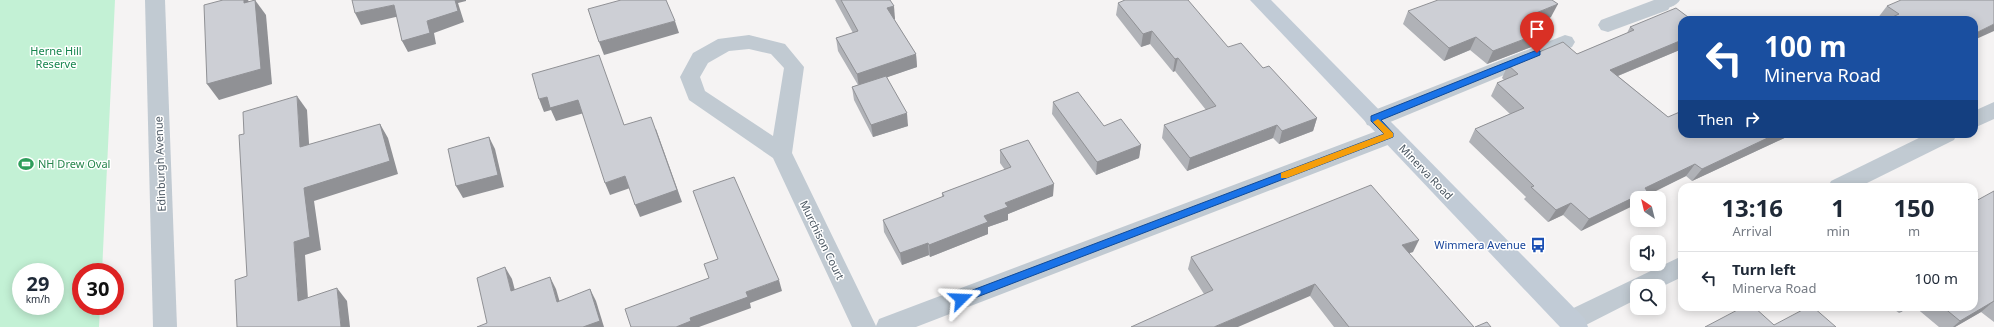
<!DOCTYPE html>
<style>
body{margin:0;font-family:"Noto Sans",sans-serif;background:#f2f2f3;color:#1f2937;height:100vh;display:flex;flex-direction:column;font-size:15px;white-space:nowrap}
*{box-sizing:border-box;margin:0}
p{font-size:13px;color:#747a83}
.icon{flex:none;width:22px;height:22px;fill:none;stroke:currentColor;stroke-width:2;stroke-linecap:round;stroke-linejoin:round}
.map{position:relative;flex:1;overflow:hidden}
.panel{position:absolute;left:1678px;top:183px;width:300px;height:128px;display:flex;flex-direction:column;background:#fff;border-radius:12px;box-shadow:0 2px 10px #0003}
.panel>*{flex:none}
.banner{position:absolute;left:1678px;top:16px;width:300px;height:122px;border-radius:12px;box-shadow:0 2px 10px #0003;background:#1a4fa0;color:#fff;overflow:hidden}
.needle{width:26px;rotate:325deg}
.buttons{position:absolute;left:1630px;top:191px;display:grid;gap:8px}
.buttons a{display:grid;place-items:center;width:36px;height:36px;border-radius:8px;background:#fff;box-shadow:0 2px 10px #0003;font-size:20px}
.speed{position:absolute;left:12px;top:263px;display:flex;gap:8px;font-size:20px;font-weight:700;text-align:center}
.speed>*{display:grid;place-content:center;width:52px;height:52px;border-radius:50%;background:#fff;box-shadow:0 2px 10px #0003;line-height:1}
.speed small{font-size:10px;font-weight:400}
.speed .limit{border:6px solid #d22;background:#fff;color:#111}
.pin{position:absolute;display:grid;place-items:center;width:34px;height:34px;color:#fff;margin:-41px -17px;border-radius:50% 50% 50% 0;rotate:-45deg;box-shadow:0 0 4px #0007}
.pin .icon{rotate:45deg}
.me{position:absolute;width:44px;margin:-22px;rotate:69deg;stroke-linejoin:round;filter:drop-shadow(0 0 3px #0008)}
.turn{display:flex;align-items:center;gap:14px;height:84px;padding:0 20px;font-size:18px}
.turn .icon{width:52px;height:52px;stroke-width:2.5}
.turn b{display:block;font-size:28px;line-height:34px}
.then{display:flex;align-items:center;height:38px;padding:0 20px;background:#0003;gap:8px;font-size:15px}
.eta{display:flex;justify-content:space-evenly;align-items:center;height:68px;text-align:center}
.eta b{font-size:24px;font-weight:700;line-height:28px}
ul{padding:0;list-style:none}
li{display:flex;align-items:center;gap:12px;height:52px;padding:0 20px;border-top:1px solid #e0e1e3}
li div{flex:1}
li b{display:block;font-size:15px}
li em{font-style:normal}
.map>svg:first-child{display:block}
.green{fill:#c3f1d5;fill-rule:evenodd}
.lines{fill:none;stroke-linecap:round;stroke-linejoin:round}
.lane{fill:#c1cad2;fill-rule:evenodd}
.street{fill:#c1cad2;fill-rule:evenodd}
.secondary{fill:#c1cbd6;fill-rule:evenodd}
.wall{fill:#b0b2b7}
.shaded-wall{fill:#909195}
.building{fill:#cdcfd5;stroke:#909195}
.route{fill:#1a73e8;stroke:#114b97}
.slow{fill:#f59e0b}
.labels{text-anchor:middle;stroke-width:3;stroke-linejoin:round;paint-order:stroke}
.park-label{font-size:11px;fill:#17864f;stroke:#fff}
.leisure-label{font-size:11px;fill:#27864d;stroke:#fff;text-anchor:start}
.street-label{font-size:11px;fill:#4a5661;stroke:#fff}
.transit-label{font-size:11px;fill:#164399;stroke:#fff;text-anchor:end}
</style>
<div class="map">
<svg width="1994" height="327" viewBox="0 0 1994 327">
<rect width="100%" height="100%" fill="#f5f3f3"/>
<path class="green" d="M0,0H115L102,272H81V306H100L99,327H0ZM21,272H55V306H21Z"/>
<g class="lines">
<path class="lane" d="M1660,0H1680C1676,7 1663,10 1656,8L1654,5Z"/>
<g class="street">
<polygon points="145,0 165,0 177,327 153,327"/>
<polygon points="1654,0 1666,0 1671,5 1668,10 1608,32 1601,30 1598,25 1601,20"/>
<path d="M749,35L785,44L804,67L792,153L876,326L879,319L1382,129L1390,127L1398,129L1401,135L1398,141L916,327H852L773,158L689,100L680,77L693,53L718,39ZM749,49L771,54L784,68L773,136L705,91L700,77L708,63L729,51Z"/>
<polygon points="1565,35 1572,37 1575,42 1572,47 1383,125 1375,127 1367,125 1364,119 1367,113"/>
<polygon points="1994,102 1994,119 1974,128 1974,111"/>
<polygon points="1927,134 1957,134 1954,140 1859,187 1828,187 1831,181"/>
<polygon points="1682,256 1682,277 1659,288 1659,286 1637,286 1637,299 1582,327 1561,327 1558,321 1561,314"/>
</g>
<polygon class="secondary" points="1250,0 1271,0 1585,319 1588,327 1560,327"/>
</g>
<g class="wall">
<polygon points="835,0 890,0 895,19 894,19 916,54 917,67 887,77 908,126 873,137 854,100 852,87 858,85 838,51 836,38 853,33"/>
<polygon points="1118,3 1228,47 1263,68 1317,118 1313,131 1279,144 1273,138 1187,171 1162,138 1164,125 1206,110 1175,71 1173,72 1150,44 1141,47 1116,15"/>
<polygon points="1887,6 1974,20 1878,20 1877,19"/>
<polygon points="1408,11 1551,17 1539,22 1542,43 1487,64 1470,50 1444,61 1403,24"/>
<polygon points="1682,20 1682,49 1618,76 1668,117 1793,134 1692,181 1686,176 1642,197 1581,231 1563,215 1548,222 1524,199 1526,197 1469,142 1475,129 1510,114 1491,96 1497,83 1504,80 1502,78 1508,65 1577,54 1627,33 1630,27"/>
<polygon points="1053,102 1104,126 1141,145 1139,158 1096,175 1052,114"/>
<polygon points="1000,150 1053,196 1008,214 1008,220 988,227 988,234 930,257 929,255 902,265 884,232 883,220 942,197 942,193 1005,170 1000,163"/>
<polygon points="1994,191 1994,322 1981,312 1955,327 1939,327 1915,307 1974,307"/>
<polygon points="1413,252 1409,253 1474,327 1334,327 1310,296 1204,294 1188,269 1191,257"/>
<polygon points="1891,307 1910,307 1899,313"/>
</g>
<g class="shaded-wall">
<polygon points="244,0 248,0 254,10 244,3"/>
<polygon points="255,0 266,15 272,84 219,100 207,84"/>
<polygon points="455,0 466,0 466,1 458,3 464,22 434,33 436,44 408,52 402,41"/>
<polygon points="1558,4 1551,17 1524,28 1531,15"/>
<polygon points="394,5 400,16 361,25 355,13"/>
<polygon points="894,6 895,19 888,21 887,8"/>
<polygon points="675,21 679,33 604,55 599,42"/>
<polygon points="1994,24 1994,31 1974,40 1974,34"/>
<polygon points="1548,30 1542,43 1487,64 1493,51"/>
<polygon points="1152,31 1150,44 1141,47 1143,34"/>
<polygon points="1476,37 1470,50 1444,61 1449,48"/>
<polygon points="1682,40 1682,49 1603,82 1610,70"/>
<polygon points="916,54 917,67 859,87 857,74"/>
<polygon points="1178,58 1175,71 1173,72 1175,59"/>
<polygon points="297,96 307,110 310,160 300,147"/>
<polygon points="547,97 578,100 584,113 556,121 551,110 544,112 539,99"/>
<polygon points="907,113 908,126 873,137 871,125"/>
<polygon points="1317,118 1313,131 1279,144 1282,131"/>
<polygon points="380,124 388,138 398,174 314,201 321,250 305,255 309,314 298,301 294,242 304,188"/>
<polygon points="1277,125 1273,138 1187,171 1190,158"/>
<polygon points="656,129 682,202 640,217 635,205"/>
<polygon points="1776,134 1793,134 1692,181 1702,169"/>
<polygon points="489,137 495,149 504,187 463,198 456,186"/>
<polygon points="1141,145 1139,158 1096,175 1097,162"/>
<polygon points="1695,164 1686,176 1642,198 1637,198 1637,204 1581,231 1589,219 1645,188"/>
<polygon points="625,176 630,188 610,195 605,183"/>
<polygon points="1054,184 1053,196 1008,214 1008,220 988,227 988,234 930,257 929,245 984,216 1005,203"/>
<polygon points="1571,203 1563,215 1548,222 1556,210"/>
<polygon points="1419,240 1413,252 1396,257 1402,245"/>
<polygon points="928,243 929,255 902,265 900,253"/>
<polygon points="505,267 512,279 518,302 511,291"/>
<polygon points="550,277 556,289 563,313 557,302"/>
<polygon points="779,280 782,291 750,303 751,308 699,327 676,327 690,318 746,292"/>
<polygon points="1315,284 1310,296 1238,327 1214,327"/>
<polygon points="337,288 347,301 350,327 341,327"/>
<polygon points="590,289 596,301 604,327 583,327"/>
<polygon points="1994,301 1981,312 1955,327 1953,327 1960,321"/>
<polygon points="1906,307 1910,307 1899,313"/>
</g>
<g class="building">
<polygon points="223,0 244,0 244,3 255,0 261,69 207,84 204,5"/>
<polygon points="352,0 455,0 458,11 427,21 430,33 402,41 394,5 355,13"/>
<polygon points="621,0 666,0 675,21 599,42 588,9"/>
<polygon points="841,0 890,0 894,6 887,8 916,54 857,74 836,38 858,31"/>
<polygon points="1125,0 1188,0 1228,47 1241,43 1263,68 1269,66 1317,118 1282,131 1277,125 1190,158 1164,125 1216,106 1178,58 1175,59 1152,31 1143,34 1118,3"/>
<polygon points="1438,0 1552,0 1558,4 1531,15 1548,30 1493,51 1476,37 1449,48 1408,11"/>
<polygon points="1901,0 1994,0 1994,24 1974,34 1974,20 1886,20 1899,14 1887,6"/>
<polygon points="1676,8 1692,20 1682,20 1682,40 1610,70 1668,117 1682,111 1682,134 1776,134 1702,169 1695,164 1645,188 1647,191 1589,219 1571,203 1556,210 1531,187 1534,186 1475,129 1524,108 1497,83 1518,74 1508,65 1563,42 1577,54 1634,30 1630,27"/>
<polygon points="599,55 624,125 651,117 677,190 635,205 625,176 605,183 578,100 550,108 547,97 539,99 532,74"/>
<polygon points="886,76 907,113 871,125 852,87"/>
<polygon points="1078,92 1104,126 1121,119 1141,145 1097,162 1053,102"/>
<polygon points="297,96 300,147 380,124 390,161 304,188 310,237 294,242 298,301 337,288 341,327 237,327 235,280 247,276 239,135 244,134 243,112"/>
<polygon points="489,137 498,175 456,186 448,149"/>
<polygon points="1028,140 1054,184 1005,203 1008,207 984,216 988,222 929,245 928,243 900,253 883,220 944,196 942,193 1011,167 1000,150"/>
<polygon points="734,177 779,280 746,292 748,297 690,318 691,321 676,327 631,327 625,309 709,278 704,264 718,259 693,191"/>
<polygon points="1371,185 1419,240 1402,245 1474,327 1349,327 1315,284 1214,327 1131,327 1213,290 1191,257"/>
<polygon points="1994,191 1994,301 1960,321 1943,307 1974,307 1974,202"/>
<polygon points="505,267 511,291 550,277 557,302 590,289 600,321 583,327 477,327 487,323 477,278"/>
<polygon points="1743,307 1754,307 1774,325 1808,307 1813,307 1836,327 1705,327"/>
<polygon points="1487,322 1491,327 1475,327"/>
</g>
<polygon class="route" points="1537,50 1540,51 1540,55 1381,120 1393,133 1393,137 964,302 957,302 956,299 957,296 1384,134 1371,121 1371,116"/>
<polygon class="slow" points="1378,119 1393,133 1393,137 1287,178 1281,178 1281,173 1384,134 1373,122"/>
<defs>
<g id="stadium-bare" transform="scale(1.2)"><path d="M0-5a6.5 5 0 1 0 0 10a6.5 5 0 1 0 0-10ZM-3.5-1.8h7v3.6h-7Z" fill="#2e9e5b" stroke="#fff" stroke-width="2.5" paint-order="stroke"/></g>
<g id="bus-bare" transform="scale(1.2)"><path d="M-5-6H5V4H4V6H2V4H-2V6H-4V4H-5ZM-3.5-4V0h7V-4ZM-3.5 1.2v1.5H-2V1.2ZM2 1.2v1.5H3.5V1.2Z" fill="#1a4fb4" stroke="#fff" stroke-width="2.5" paint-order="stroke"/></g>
</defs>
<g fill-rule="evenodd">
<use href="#stadium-bare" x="26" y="164"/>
<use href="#bus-bare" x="1538" y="245"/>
</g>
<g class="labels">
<g class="park-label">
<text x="56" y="55">Herne Hill<tspan x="56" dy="13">Reserve</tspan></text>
</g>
<g class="leisure-label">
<text x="38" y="168">NH Drew Oval</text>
</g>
<g class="street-label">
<text transform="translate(160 164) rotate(-92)" y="4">Edinburgh Avenue</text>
<text transform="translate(1426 172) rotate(46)" y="4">Minerva Road</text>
<text transform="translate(822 240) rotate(64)" y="4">Murchison Court</text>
</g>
<g class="transit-label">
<text x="1526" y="249">Wimmera Avenue</text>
</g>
</g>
</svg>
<div class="buttons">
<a><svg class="needle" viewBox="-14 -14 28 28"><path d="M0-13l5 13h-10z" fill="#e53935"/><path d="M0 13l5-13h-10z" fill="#747a83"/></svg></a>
<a><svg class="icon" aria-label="sound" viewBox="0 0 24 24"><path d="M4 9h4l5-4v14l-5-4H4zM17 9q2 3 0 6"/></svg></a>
<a><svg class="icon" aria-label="search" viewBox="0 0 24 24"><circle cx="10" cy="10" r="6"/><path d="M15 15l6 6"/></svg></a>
</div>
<div class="speed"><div>29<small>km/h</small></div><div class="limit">30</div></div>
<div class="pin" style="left:1537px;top:53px;background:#d93025"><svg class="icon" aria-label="arrive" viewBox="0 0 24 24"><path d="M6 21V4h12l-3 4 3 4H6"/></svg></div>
<svg class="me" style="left:961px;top:299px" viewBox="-20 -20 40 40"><path d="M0-17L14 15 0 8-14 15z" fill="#1a73e8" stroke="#fff" stroke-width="4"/></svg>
<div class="banner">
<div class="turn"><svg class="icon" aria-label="left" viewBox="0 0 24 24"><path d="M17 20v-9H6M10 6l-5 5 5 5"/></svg><div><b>100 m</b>Minerva Road</div></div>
<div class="then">Then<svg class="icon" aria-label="right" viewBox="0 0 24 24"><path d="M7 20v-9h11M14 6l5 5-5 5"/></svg></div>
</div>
<section class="panel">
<div class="eta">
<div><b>13:16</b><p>Arrival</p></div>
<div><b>1</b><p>min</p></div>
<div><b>150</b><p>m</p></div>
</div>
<ul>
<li><svg class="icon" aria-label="left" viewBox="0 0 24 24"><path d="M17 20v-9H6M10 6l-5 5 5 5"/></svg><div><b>Turn left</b><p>Minerva Road</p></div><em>100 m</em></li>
</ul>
</section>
</div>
